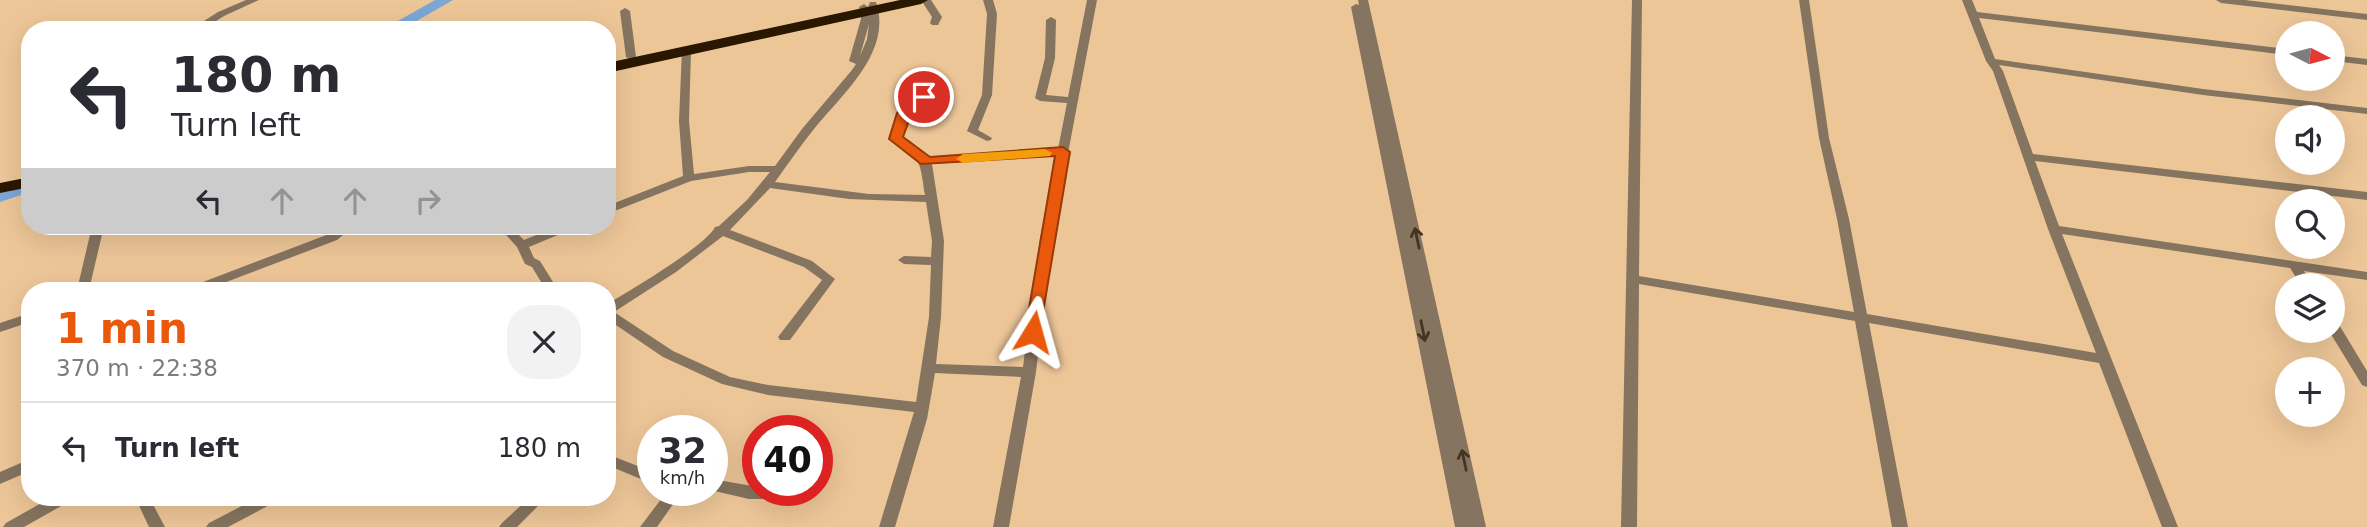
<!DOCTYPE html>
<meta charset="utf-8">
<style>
body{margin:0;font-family:"DejaVu Sans",sans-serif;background:#f2f2f3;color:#2b2b33;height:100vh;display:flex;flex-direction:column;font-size:26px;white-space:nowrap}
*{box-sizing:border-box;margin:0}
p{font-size:23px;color:#7c7c81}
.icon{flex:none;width:38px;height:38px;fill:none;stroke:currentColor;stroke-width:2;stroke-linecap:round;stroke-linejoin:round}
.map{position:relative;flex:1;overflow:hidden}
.details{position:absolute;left:21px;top:282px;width:595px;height:224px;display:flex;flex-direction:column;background:#fff;border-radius:28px;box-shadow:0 7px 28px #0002}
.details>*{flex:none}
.top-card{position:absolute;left:21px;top:21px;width:595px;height:214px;border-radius:28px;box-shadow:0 7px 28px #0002;background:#fff;color:#2b2b33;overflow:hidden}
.needle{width:46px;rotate:96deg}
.buttons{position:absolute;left:2275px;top:21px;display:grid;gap:14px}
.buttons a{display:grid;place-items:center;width:70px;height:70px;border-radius:50%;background:#fff;box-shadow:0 7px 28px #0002;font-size:35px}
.speed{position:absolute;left:637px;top:415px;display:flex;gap:14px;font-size:35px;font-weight:700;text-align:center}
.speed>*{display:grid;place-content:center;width:91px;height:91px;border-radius:50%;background:#fff;box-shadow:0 7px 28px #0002;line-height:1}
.speed small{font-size:18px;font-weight:400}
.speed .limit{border:10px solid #d22;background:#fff;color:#111}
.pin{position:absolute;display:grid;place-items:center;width:60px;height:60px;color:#fff;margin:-30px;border:4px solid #fff;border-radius:50%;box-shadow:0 2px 7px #0007}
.me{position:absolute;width:77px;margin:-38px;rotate:8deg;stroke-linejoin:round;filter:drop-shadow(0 0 5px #0008)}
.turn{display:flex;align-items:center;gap:24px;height:147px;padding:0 35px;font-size:32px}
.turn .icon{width:91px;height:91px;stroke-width:2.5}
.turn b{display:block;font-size:49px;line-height:60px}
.lanes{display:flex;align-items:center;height:66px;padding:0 35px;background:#0003;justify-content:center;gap:35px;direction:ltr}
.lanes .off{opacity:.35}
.round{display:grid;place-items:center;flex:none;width:74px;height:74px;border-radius:28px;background:#f2f2f3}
.summary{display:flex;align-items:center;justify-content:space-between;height:119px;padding:0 35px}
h1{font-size:42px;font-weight:700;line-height:52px;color:#ea580c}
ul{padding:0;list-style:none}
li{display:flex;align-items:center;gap:21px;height:91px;padding:0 35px;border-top:2px solid #e1e1e2}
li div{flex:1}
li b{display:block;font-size:26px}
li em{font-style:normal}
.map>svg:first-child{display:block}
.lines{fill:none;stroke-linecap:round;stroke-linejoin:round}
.river{fill:#7ca7d6;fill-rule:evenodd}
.minor{fill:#85745f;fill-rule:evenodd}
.highway{fill:#2a1700;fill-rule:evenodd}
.oneway{stroke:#443521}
.route{fill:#ea580c;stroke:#983908;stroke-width:2}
.slow{fill:#f59e0b}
</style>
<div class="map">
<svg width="2367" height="527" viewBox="0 0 2367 527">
<rect width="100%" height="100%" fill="#edc698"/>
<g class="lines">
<g class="river">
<polygon points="435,0 453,0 401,30 382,30"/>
<polygon points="30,181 30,192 0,202 0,190"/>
</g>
<g class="minor">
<polygon points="246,0 259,0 224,16 202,30 190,30 218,12"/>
<polygon points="921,0 931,0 942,17 938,25 932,25 930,23 932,17"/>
<polygon points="983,0 993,0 997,14 992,95 978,130 992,138 991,140 987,141 967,131 982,95 987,14"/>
<path d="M1087,0H1097L1052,238L1036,372L1009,527H993L1021,377L935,373L927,419L895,527H879L914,412L768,395L722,384L663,357L607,319V304C628,292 707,245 715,227L719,226L747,200L770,172H749L691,181L607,214V206L683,176L679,121L682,49L686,48L691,51L689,121L694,174L749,166H775L802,129L852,70L856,64L849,61L861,19L859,7L864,4L868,7L870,2H876C893,52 842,94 814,129C800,146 788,164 775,182L869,194L925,195C919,154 921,163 891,139L896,120L922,91L929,74L933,73L938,76C932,101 905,111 902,137L910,141L929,157L1058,149L1067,103L1040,101L1035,98L1045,58L1046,20L1051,17L1056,20L1055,58L1046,95L1068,97ZM869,24L867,39L860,56ZM1056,156L1040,238L1023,367L936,364L941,317L944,241L932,164ZM770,188L849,199L926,202L932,241L931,257L904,256L898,260L904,264L931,265L929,317L916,402L768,385L730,377L673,351L614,312L676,272L723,236L804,267L822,280L778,337L780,340H790L835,279L812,261L730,230Z"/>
<polygon points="1358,0 1368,0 1486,527 1455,527 1351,7 1356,4 1359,5"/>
<polygon points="1632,0 1642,0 1639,276 1854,312 1837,219 1819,138 1799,0 1809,0 1829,138 1849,219 1867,314 2096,353 2048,229 1993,71 1986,61 1962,0 1972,0 1977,12 2287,49 2287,55 1979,18 1995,59 2203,89 2367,108 2367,114 2203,95 1999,65 2003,71 2033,154 2367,192 2367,200 2035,161 2059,226 2367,272 2367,280 2304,271 2313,285 2301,285 2290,268 2062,234 2178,527 2162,527 2099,363 1869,323 1908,527 1892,527 1855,321 1639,284 1637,527 1621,527"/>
<polygon points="2216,0 2245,0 2367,14 2367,20 2221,3"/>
<polygon points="625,8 630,11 636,57 631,60 626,57 620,11"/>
<polygon points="2333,55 2367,59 2367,65 2333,61"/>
<polygon points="92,226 104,226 89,290 77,290"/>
<polygon points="336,226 348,226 350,229 337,240 205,290 188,290 190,287 329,234 337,228"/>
<polygon points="498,226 510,226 524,240 558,226 574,226 572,229 529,247 534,258 540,261 558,290 546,290 532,267 525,264 517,247"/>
<polygon points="30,313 30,322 0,332 0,323"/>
<polygon points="2333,322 2338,323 2367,371 2367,387 2362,385 2329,331 2333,331"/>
<polygon points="607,454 653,472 653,484 607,465"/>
<polygon points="30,459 30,471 0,484 0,472"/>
<polygon points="712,479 758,487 758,490 788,490 789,493 787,497 782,499 749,499 710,490 712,490"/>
<polygon points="668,490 683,490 657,527 640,527"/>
<polygon points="52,497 72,497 70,501 24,527 3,527 6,523"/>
<polygon points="135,497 149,497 165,527 149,527"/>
<polygon points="259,497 279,497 277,501 228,527 206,527 209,523"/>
<polygon points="530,497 547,497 517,527 499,527 502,523"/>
</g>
<g class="highway">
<polygon points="900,0 928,0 921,4 607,73 607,63"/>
<polygon points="30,177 30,187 0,193 0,183"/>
</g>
</g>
<defs><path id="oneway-shaft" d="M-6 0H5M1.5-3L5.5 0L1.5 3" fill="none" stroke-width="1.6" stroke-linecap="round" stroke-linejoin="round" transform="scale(1.75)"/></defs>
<g class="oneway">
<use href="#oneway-shaft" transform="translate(1417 238) rotate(-102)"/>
<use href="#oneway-shaft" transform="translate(1423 331) rotate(79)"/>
<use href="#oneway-shaft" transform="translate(1464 460) rotate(-102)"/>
</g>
<polygon class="route" points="919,94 931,97 911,115 903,137 930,157 1063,147 1070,152 1039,336 1033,338 1025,332 1055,156 921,164 889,139 897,113"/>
<polygon class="slow" points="1045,149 1052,153 1050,156 963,163 956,159 963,154"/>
</svg>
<div class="buttons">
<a><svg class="needle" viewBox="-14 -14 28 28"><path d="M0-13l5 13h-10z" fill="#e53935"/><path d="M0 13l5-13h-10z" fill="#7c7c81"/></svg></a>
<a><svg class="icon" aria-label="sound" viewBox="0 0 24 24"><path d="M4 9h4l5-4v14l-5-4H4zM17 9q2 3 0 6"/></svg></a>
<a><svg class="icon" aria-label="search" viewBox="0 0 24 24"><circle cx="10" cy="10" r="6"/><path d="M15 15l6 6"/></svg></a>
<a><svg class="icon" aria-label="layers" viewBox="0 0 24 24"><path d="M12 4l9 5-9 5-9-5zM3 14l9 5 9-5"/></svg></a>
<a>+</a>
</div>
<div class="speed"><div>32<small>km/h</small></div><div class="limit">40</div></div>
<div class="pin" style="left:924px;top:97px;background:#d93025"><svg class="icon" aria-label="arrive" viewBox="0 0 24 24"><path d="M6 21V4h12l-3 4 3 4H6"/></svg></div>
<svg class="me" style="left:1033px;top:332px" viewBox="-20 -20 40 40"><path d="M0-17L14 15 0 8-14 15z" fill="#ea580c" stroke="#fff" stroke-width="4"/></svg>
<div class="top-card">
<div class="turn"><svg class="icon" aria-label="left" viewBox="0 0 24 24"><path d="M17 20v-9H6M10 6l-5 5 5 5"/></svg><div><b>180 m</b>Turn left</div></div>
<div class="lanes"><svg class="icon" aria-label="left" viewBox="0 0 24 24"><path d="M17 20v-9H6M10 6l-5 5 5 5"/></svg><svg class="icon off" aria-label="ahead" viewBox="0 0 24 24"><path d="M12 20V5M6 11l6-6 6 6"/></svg><svg class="icon off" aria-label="ahead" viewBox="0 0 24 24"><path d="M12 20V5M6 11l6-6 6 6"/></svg><svg class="icon off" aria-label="right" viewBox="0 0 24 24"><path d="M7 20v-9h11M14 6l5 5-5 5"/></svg></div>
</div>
<section class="details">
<div class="summary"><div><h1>1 min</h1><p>370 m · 22:38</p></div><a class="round"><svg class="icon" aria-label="close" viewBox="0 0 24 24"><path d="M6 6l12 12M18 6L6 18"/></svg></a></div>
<ul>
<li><svg class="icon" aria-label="left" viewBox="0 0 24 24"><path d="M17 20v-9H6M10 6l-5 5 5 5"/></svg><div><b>Turn left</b></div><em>180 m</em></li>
</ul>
</section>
</div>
